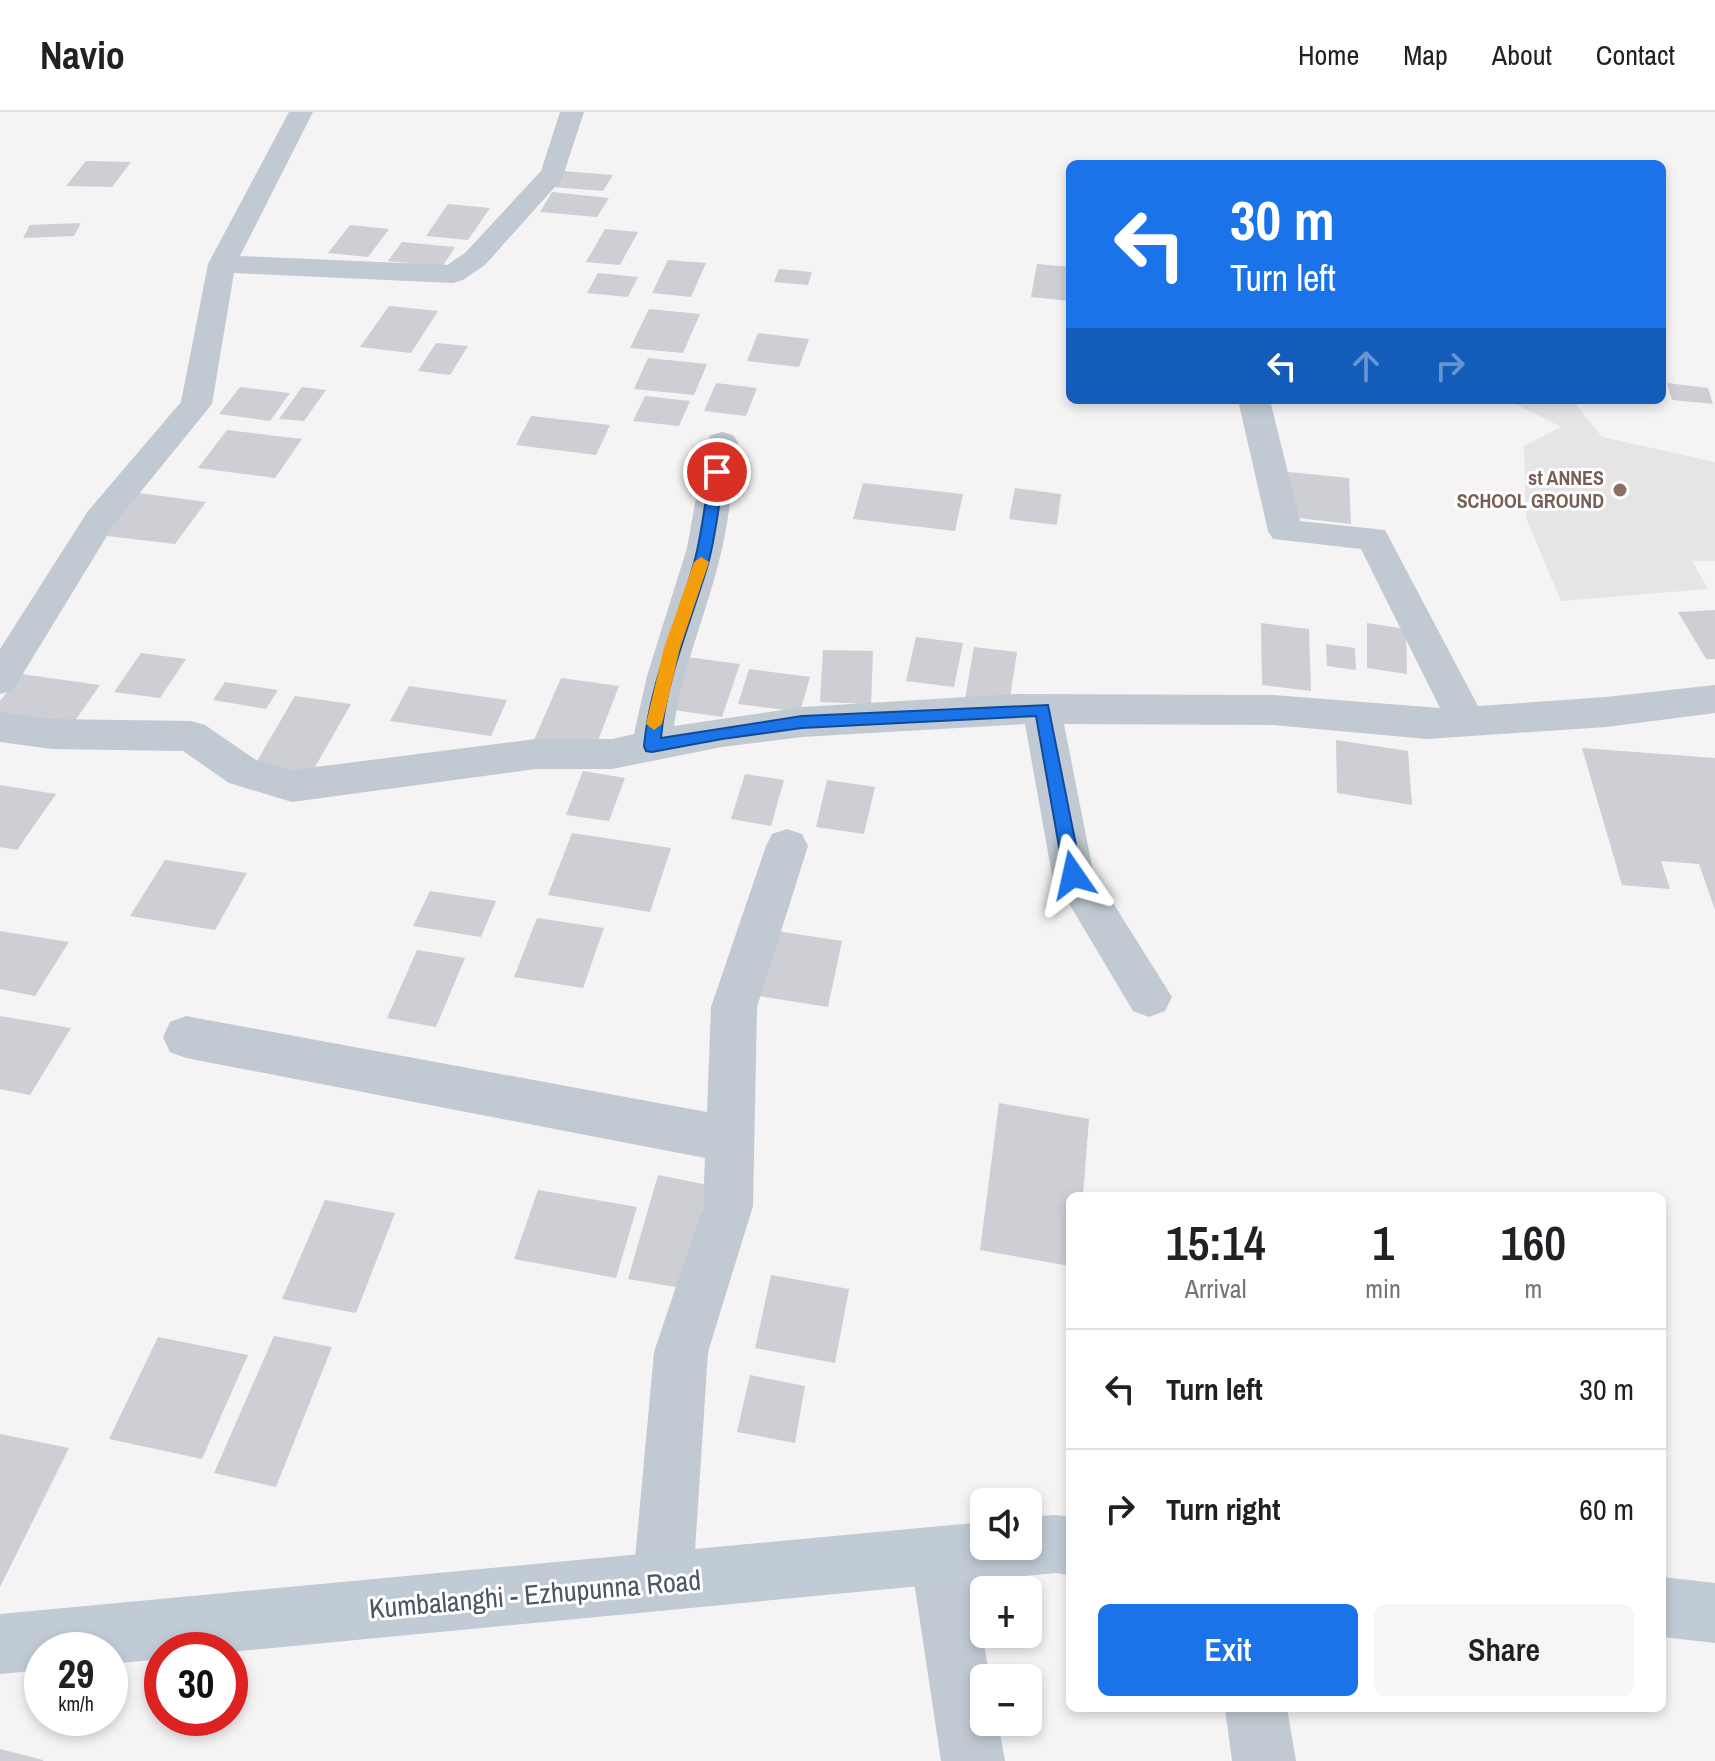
<!DOCTYPE html>
<meta charset="utf-8">
<style>
body{margin:0;font-family:"Archivo Narrow",sans-serif;background:#f6f6f6;color:#202124;height:100vh;display:flex;flex-direction:column;font-size:30px;white-space:nowrap}
*{box-sizing:border-box;margin:0}
p{font-size:26px;color:#757577}
.icon{flex:none;width:44px;height:44px;fill:none;stroke:currentColor;stroke-width:2;stroke-linecap:round;stroke-linejoin:round}
.map{position:relative;flex:1;overflow:hidden}
.details{position:absolute;left:1066px;top:1080px;width:600px;height:520px;display:flex;flex-direction:column;background:#fff;border-radius:12px;box-shadow:0 4px 12px #0003}
.details>*{flex:none}
.top-card{position:absolute;left:1066px;top:48px;width:600px;height:244px;border-radius:12px;box-shadow:0 4px 12px #0003;background:#1a73e8;color:#fff;overflow:hidden}
.buttons{position:absolute;left:970px;top:1376px;display:grid;gap:16px}
.buttons a{display:grid;place-items:center;width:72px;height:72px;border-radius:12px;background:#fff;box-shadow:0 4px 12px #0003;font-size:40px}
.speed{position:absolute;left:24px;top:1520px;display:flex;gap:16px;font-size:40px;font-weight:700;text-align:center}
.speed>*{display:grid;place-content:center;width:104px;height:104px;border-radius:50%;background:#fff;box-shadow:0 4px 12px #0003;line-height:1}
.speed small{font-size:20px;font-weight:400}
.speed .limit{border:12px solid #d22;background:#fff;color:#111}
.pin{position:absolute;display:grid;place-items:center;width:68px;height:68px;color:#fff;margin:-34px;border:4px solid #fff;border-radius:50%;box-shadow:0 2px 8px #0007}
.me{position:absolute;width:88px;margin:-44px;rotate:349deg;stroke-linejoin:round;filter:drop-shadow(0 0 6px #0008)}
.turn{display:flex;align-items:center;gap:28px;height:168px;padding:0 32px;font-size:36px}
.turn .icon{width:104px;height:104px;stroke-width:2.5}
.turn b{display:block;font-size:56px;line-height:68px}
.lanes{display:flex;align-items:center;height:76px;padding:0 32px;background:#0003;justify-content:center;gap:40px;direction:ltr}
.lanes .off{opacity:.35}
.eta{display:flex;justify-content:space-evenly;align-items:center;height:136px;text-align:center}
.eta b{font-size:48px;font-weight:600;line-height:56px}
.cta{display:flex;gap:16px;margin-top:auto;padding:16px 32px}
.cta a{flex:1;height:92px;border-radius:12px;background:#1a73e8;color:#fff;font-size:32px;font-weight:600;line-height:92px;text-align:center}
.cta a+a{background:#f6f6f6;color:#202124}
ul{padding:0;list-style:none}
li{display:flex;align-items:center;gap:24px;height:120px;padding:0 32px;border-top:2px solid #e0e0e0}
li div{flex:1}
li b{display:block;font-size:30px}
li em{font-style:normal}
header{display:flex;align-items:center;gap:48px;box-sizing:border-box;height:112px;padding:0 40px;background:#fff;border-bottom:2px solid #e0e0e0}
header strong{font-size:38px}
nav{display:flex;gap:44px;margin-inline-start:auto;font-size:28px}
.map>svg:first-child{display:block}
.education{fill:#e6e4e5}
.building{fill:#cdcfd5}
.lines{fill:none;stroke-linecap:round;stroke-linejoin:round}
.minor{fill:#c1cad2;fill-rule:evenodd}
.secondary{fill:#c1cbd6;fill-rule:evenodd}
.route{fill:#1a73e8;stroke:#114b97;stroke-width:2}
.slow{fill:#f59e0b}
.education-dot{fill:#8d6e63;stroke:#fff;stroke-width:3}
.labels{text-anchor:middle;stroke-width:6;stroke-linejoin:round;paint-order:stroke}
.far-education-label{font-size:20px;font-weight:bold;fill:#785e54;stroke:#fff;text-anchor:end}
.near-street-label{font-size:28px;fill:#4a5661;stroke:#fff}
</style>
<header>
<strong>Navio</strong>
<nav><a>Home</a><a>Map</a><a>About</a><a>Contact</a></nav>
</header>
<div class="map">
<svg width="1715" height="1649" viewBox="0 0 1715 1649">
<rect width="100%" height="100%" fill="#f5f3f3"/>
<polygon class="education" points="1508,288 1572,288 1602,325 1715,350 1715,449 1692,449 1708,477 1561,489 1526,406 1524,334 1561,315"/>
<g class="building">
<polygon points="86,49 131,50 112,75 66,74"/>
<polygon points="563,59 613,63 603,79 553,75"/>
<polygon points="552,80 609,86 597,105 540,100"/>
<polygon points="448,92 490,96 468,128 426,124"/>
<polygon points="81,111 74,124 23,126 30,113"/>
<polygon points="350,113 389,117 368,145 328,141"/>
<polygon points="605,117 638,120 620,153 586,150"/>
<polygon points="402,130 455,135 442,155 388,149"/>
<polygon points="668,148 706,151 691,185 652,181"/>
<polygon points="1037,152 1070,155 1070,189 1031,185"/>
<polygon points="779,157 812,160 808,173 774,170"/>
<polygon points="598,161 638,165 628,185 587,181"/>
<polygon points="389,194 438,199 411,241 360,235"/>
<polygon points="649,197 700,202 683,241 630,236"/>
<polygon points="758,221 809,227 799,255 747,249"/>
<polygon points="436,231 468,234 450,263 418,259"/>
<polygon points="648,246 707,252 694,283 634,277"/>
<polygon points="716,271 757,276 746,304 704,299"/>
<polygon points="1667,271 1708,276 1713,292 1672,288"/>
<polygon points="240,275 290,281 270,309 219,302"/>
<polygon points="302,275 326,278 304,309 279,307"/>
<polygon points="645,284 690,289 679,314 633,309"/>
<polygon points="531,304 610,313 596,343 516,333"/>
<polygon points="227,318 302,327 275,366 198,356"/>
<polygon points="1288,360 1349,366 1351,412 1289,405"/>
<polygon points="863,371 963,382 955,419 853,407"/>
<polygon points="1015,376 1061,382 1057,413 1009,407"/>
<polygon points="132,380 206,390 175,432 99,423"/>
<polygon points="1715,498 1715,547 1706,547 1678,500"/>
<polygon points="1261,511 1309,517 1311,579 1262,573"/>
<polygon points="1367,511 1406,517 1407,562 1367,556"/>
<polygon points="916,525 963,531 954,575 906,569"/>
<polygon points="1326,532 1355,536 1356,558 1327,554"/>
<polygon points="974,535 1017,540 1009,592 965,587"/>
<polygon points="823,538 873,539 871,592 820,590"/>
<polygon points="141,541 186,547 160,586 114,580"/>
<polygon points="679,544 740,552 722,605 660,596"/>
<polygon points="749,557 810,565 800,600 738,592"/>
<polygon points="21,562 100,573 69,617 0,607 0,589"/>
<polygon points="561,566 619,574 595,636 534,628"/>
<polygon points="225,570 278,578 266,597 213,588"/>
<polygon points="409,574 507,588 491,624 390,609"/>
<polygon points="295,584 351,592 311,662 254,654"/>
<polygon points="1336,628 1408,639 1412,693 1337,681"/>
<polygon points="1582,636 1715,646 1715,798 1699,752 1661,749 1670,777 1622,773"/>
<polygon points="583,659 625,666 609,709 566,703"/>
<polygon points="745,662 784,668 771,714 731,707"/>
<polygon points="827,668 875,675 864,722 816,715"/>
<polygon points="0,673 56,682 17,738 0,735"/>
<polygon points="572,721 671,736 650,800 548,783"/>
<polygon points="165,748 247,761 215,818 130,804"/>
<polygon points="430,779 496,789 481,825 413,814"/>
<polygon points="537,806 604,816 583,876 514,865"/>
<polygon points="770,818 842,829 828,895 753,883"/>
<polygon points="0,819 69,830 35,884 0,877"/>
<polygon points="417,838 465,846 436,915 387,906"/>
<polygon points="0,904 71,916 30,983 0,977"/>
<polygon points="999,991 1089,1007 1083,1084 1070,1084 1070,1154 980,1138"/>
<polygon points="658,1063 708,1073 681,1176 628,1167"/>
<polygon points="538,1078 637,1095 616,1166 514,1147"/>
<polygon points="325,1088 395,1101 356,1201 282,1187"/>
<polygon points="771,1163 849,1177 835,1251 755,1236"/>
<polygon points="274,1224 332,1235 276,1375 214,1361"/>
<polygon points="158,1225 248,1243 202,1347 109,1327"/>
<polygon points="750,1263 805,1274 795,1331 737,1320"/>
<polygon points="0,1322 69,1336 0,1475"/>
<polygon points="0,1637 43,1648 43,1649 0,1649"/>
</g>
<g class="lines">
<g class="minor">
<polygon points="289,0 313,0 240,144 447,153 465,141 541,59 560,0 584,0 562,67 485,153 463,168 453,171 234,161 212,292 113,414 13,578 0,582 0,537 88,399 181,290 208,152"/>
<path d="M1238,288H1270L1300,409L1385,418L1478,594L1606,585L1715,573V601L1606,615L1427,627L1273,613L1064,612L1093,759L1172,885L1165,899L1149,905L1133,899L1052,763L1025,612L802,625L722,635L612,657H536L292,690L229,671L183,639L52,637L0,630V600L52,607L191,609L205,613L256,648L292,658L536,627H612L634,622L647,564L687,436L706,330L711,323L722,320L733,323L738,330C732,371 729,413 718,453C704,507 682,559 674,614L802,595L1017,582L1273,583L1440,596L1361,437L1273,427L1268,419Z"/>
<polygon points="787,717 802,722 808,734 757,895 753,1094 708,1240 693,1469 684,1490 663,1499 642,1490 633,1469 654,1240 703,1094 705,1046 186,946 170,940 163,925 170,910 186,904 707,1000 711,895 766,734 772,722"/>
<polygon points="939,1414 960,1422 968,1443 990,1566 984,1566 984,1610 998,1610 1005,1649 941,1649 910,1443 918,1422"/>
<polygon points="1225,1596 1287,1596 1296,1649 1232,1649"/>
</g>
<g class="secondary">
<polygon points="1056,1403 1070,1405 1070,1463 1056,1461 230,1540 162,1538 162,1547 110,1552 110,1538 42,1538 42,1558 0,1562 0,1502 984,1410 984,1434 1028,1434 1028,1405"/>
<polygon points="1662,1465 1715,1471 1715,1531 1662,1525"/>
</g>
</g>
<path class="route" d="M717,356L724,360C719,391 716,423 708,452C691,510 666,566 661,626L802,604L1048,593L1082,763L1079,768L1073,770L1064,763L1036,604L802,616L722,627L652,640L646,639L644,634C650,570 677,513 694,451C702,422 705,390 710,360Z"/>
<polygon class="slow" points="701,445 709,450 680,536 662,612 654,618 646,612 664,536 694,450"/>
<circle class="education-dot" cx="1620" cy="378" r="8"/>
<g class="labels">
<g class="far-education-label">
<text x="1604" y="373">st ANNES<tspan x="1604" dy="23">SCHOOL GROUND</tspan></text>
</g>
<g class="near-street-label">
<text transform="translate(535 1482) rotate(-5)" y="10">Kumbalanghi - Ezhupunna Road</text>
</g>
</g>
</svg>
<div class="buttons">
<a><svg class="icon" aria-label="sound" viewBox="0 0 24 24"><path d="M4 9h4l5-4v14l-5-4H4zM17 9q2 3 0 6"/></svg></a>
<a>+</a>
<a>−</a>
</div>
<div class="speed"><div>29<small>km/h</small></div><div class="limit">30</div></div>
<div class="pin" style="left:717px;top:360px;background:#d93025"><svg class="icon" aria-label="arrive" viewBox="0 0 24 24"><path d="M6 21V4h12l-3 4 3 4H6"/></svg></div>
<svg class="me" style="left:1073px;top:763px" viewBox="-20 -20 40 40"><path d="M0-17L14 15 0 8-14 15z" fill="#1a73e8" stroke="#fff" stroke-width="4"/></svg>
<div class="top-card">
<div class="turn"><svg class="icon" aria-label="left" viewBox="0 0 24 24"><path d="M17 20v-9H6M10 6l-5 5 5 5"/></svg><div><b>30 m</b>Turn left</div></div>
<div class="lanes"><svg class="icon" aria-label="left" viewBox="0 0 24 24"><path d="M17 20v-9H6M10 6l-5 5 5 5"/></svg><svg class="icon off" aria-label="ahead" viewBox="0 0 24 24"><path d="M12 20V5M6 11l6-6 6 6"/></svg><svg class="icon off" aria-label="right" viewBox="0 0 24 24"><path d="M7 20v-9h11M14 6l5 5-5 5"/></svg></div>
</div>
<section class="details">
<div class="eta">
<div><b>15:14</b><p>Arrival</p></div>
<div><b>1</b><p>min</p></div>
<div><b>160</b><p>m</p></div>
</div>
<ul>
<li><svg class="icon" aria-label="left" viewBox="0 0 24 24"><path d="M17 20v-9H6M10 6l-5 5 5 5"/></svg><div><b>Turn left</b></div><em>30 m</em></li>
<li><svg class="icon" aria-label="right" viewBox="0 0 24 24"><path d="M7 20v-9h11M14 6l5 5-5 5"/></svg><div><b>Turn right</b></div><em>60 m</em></li>
</ul>
<div class="cta"><a>Exit</a><a>Share</a></div>
</section>
</div>
